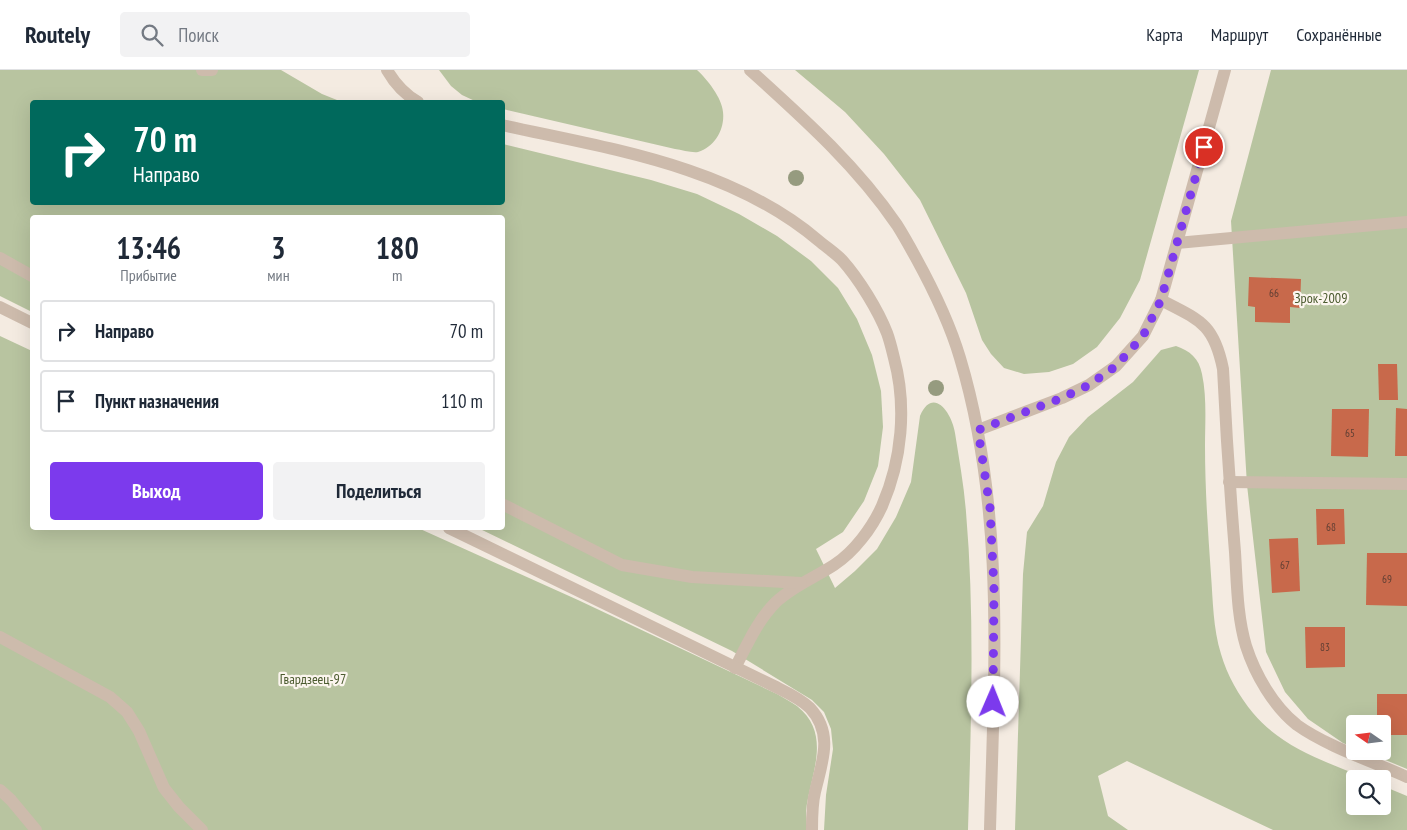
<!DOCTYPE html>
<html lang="ru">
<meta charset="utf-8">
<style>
body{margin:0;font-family:"PT Sans Narrow",sans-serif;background:#f2f2f3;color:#1f2937;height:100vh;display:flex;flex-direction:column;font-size:19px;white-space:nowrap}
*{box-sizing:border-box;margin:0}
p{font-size:16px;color:#747a83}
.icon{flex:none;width:28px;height:28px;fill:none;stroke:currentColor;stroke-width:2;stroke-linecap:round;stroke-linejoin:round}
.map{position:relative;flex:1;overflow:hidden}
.details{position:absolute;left:30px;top:145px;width:475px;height:315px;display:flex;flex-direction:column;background:#fff;border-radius:5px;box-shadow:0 5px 20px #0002}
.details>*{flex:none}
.hud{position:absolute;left:30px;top:30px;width:475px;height:105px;border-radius:5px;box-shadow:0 5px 20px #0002;background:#00695c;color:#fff;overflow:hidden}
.needle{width:32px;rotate:284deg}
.buttons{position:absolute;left:1346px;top:645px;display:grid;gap:10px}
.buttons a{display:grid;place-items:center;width:45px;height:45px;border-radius:5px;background:#fff;box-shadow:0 5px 20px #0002;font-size:25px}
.pin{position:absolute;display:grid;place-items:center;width:42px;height:42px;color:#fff;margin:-21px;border:2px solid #fff;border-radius:50%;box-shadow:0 1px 5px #0007}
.me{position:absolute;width:55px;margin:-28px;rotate:1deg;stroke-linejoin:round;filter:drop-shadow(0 0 4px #0008)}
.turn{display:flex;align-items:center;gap:18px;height:105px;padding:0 20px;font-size:22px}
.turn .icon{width:65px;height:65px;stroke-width:2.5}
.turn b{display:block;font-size:35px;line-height:42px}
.eta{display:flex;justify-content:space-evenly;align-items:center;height:85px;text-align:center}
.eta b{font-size:30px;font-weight:800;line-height:35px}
.cta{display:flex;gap:10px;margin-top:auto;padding:10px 20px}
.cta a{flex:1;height:58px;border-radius:5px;background:#7c3aed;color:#fff;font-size:20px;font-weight:800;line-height:58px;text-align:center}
.cta a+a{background:#f2f2f3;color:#1f2937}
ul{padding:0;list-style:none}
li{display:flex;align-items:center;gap:15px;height:62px;margin:0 10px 8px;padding:0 10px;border:2px solid #e0e1e3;border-radius:5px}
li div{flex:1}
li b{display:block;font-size:19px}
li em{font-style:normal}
header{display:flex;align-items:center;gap:30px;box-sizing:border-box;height:70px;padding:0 25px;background:#fff;border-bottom:1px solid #e0e1e3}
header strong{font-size:24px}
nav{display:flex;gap:28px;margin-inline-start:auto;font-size:18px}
.search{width:350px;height:45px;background:#f2f2f3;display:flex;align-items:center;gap:12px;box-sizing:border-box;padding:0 18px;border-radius:5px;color:#747a83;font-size:19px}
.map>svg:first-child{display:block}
.green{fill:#b8c4a0}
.building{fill:#c8694b}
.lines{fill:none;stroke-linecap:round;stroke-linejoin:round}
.minor{stroke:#cdbbac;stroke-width:12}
.tree{fill:#969b7f}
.route{stroke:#7c3aed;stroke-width:9;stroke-dasharray:0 16.2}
.labels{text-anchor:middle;stroke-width:4.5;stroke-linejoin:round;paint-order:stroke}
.number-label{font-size:11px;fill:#5e3e33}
.park-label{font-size:14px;fill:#4a5a2e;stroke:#fbf5ee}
</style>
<header>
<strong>Routely</strong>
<div class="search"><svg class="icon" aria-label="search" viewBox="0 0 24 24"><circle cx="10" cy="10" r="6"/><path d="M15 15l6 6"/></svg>Поиск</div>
<nav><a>Карта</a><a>Маршрут</a><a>Сохранённые</a></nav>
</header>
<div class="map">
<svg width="1407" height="760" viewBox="0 0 1407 760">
<rect width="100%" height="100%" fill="#f4ebe1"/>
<g class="green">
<path d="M0,0H281L322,24L342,32H32V132H502L503,74L651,110L697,124L739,144L777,166L811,191L838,218L857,249L872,285L881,321L883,357L878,396L864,431L843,462L816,479L835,518L855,501L877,479L896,447L911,412L920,346C933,316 952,343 955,363C959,389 964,415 966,442C975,547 971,654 968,760H824L826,725L833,679L831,659L824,642L812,630L732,581L478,458H502V148H32V242L0,226Z"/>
<path d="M439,0H697C707,9 722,28 723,42C725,59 715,77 698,82C692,83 682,80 675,79L503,39L502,32H477L462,25L451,16Z"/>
<polygon points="795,0 1199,0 1140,210 1120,248 1097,277 1073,294 1049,302 1024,304 1004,298 991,284 982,270 966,223 920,130 884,84 845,42"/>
<polygon points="1271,0 1407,0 1407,699 1364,681 1382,681 1382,654 1355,654 1355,678 1343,673 1308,649 1285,622 1266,582 1247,415 1231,151"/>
<path d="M0,266L32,281V458H418L578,530L777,624C784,628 791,632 797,636C833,665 810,705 806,741C806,747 807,754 807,760H0Z"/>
<path d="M1176,276C1190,281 1199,288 1202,304C1207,327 1205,353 1205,376C1205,419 1208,462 1211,505C1213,531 1213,558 1221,584C1227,605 1239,626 1253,643C1282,678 1327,692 1367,709H1355V736H1382L1383,716L1407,726V760H1273L1127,691L1098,706L1108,746L1128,760H1015L1023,504L1027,462L1043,436L1056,392L1069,367L1088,347L1133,312L1161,280Z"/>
</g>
<g class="building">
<polygon points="1249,207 1301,209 1300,238 1290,237 1290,253 1255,252 1255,237 1248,236"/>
<polygon points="1378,294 1397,294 1398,330 1379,330"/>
<polygon points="1396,338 1407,339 1407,386 1395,386"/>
<polygon points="1332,339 1369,339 1368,387 1331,386"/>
<polygon points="1316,439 1344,439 1345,474 1317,475"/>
<polygon points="1298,468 1300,521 1272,523 1269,469"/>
<polygon points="1367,483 1407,483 1407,536 1366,535"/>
<polygon points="1305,557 1345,557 1345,597 1306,598"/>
<polygon points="1377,624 1407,624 1407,665 1382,665 1382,654 1377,654"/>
</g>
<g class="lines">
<g class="minor">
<polyline points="202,0 212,0"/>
<path d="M387,0C395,14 404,24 418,32"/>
<path d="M750,0C803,48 856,95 897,155C904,166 910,177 916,188C933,219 950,254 960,288C1006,441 994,602 990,760"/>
<path d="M502,55C611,79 731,96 819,171C826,177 835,183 842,190C859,209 878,240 887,263C890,271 892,280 894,288C907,336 902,390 882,436C872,458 854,482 834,495C814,508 793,516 776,532C757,551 747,575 735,598"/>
<polyline points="1177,173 1407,152"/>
<polyline points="0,188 32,206"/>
<path d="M1161,230C1200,250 1214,254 1223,299C1226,360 1230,421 1235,482C1237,513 1237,546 1246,576C1255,604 1273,636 1297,655C1326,676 1374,692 1407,707"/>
<polyline points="0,237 32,253"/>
<polyline points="978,360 1062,328 1089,315 1116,296 1143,266 1161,230 1225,0"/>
<polyline points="1229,412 1407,414"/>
<polyline points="502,434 622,495 692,507 801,513"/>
<path d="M449,458L774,616C786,622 800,628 810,638C834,664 822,692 815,722C812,734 812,747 812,760"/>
<polyline points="0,567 110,627 127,642 139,661 164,718 179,737 202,760"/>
<polyline points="0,720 11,730 36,760"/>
</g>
</g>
<g class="tree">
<circle cx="796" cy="108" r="8"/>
<circle cx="936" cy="318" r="8"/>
</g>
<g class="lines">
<polyline class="route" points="993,632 994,518 990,438 978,360 1062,328 1089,315 1116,296 1143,266 1161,230 1204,77"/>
</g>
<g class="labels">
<g class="number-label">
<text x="1274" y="227">66</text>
<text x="1350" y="367">65</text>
<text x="1331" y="461">68</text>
<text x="1285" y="499">67</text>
<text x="1387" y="513">69</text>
<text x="1325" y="581">83</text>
</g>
<g class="park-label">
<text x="1321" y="233">Зрок-2009</text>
<text x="313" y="614">Гвардзеец-97</text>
</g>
</g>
</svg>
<div class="buttons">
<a><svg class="needle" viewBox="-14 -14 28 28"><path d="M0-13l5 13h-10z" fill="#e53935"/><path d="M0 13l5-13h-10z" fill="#747a83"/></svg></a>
<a><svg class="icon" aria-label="search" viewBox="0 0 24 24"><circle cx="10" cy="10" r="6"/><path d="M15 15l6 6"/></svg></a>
</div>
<div class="pin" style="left:1204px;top:77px;background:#d93025"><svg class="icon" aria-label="arrive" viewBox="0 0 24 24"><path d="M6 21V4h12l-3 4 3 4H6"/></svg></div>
<svg class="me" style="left:993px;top:632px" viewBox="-20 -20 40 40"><circle r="19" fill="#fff"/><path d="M0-13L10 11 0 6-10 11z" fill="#7c3aed"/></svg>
<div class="hud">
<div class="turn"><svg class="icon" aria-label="right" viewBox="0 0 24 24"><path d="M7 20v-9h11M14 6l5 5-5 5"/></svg><div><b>70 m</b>Направо</div></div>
</div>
<section class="details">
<div class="eta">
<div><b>13:46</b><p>Прибытие</p></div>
<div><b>3</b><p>мин</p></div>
<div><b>180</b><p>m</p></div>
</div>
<ul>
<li><svg class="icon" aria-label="right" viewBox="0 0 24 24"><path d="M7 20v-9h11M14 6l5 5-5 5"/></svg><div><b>Направо</b></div><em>70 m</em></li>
<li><svg class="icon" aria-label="arrive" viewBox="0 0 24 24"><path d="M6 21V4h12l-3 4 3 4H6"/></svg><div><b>Пункт назначения</b></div><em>110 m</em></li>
</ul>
<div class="cta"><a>Выход</a><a>Поделиться</a></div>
</section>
</div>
